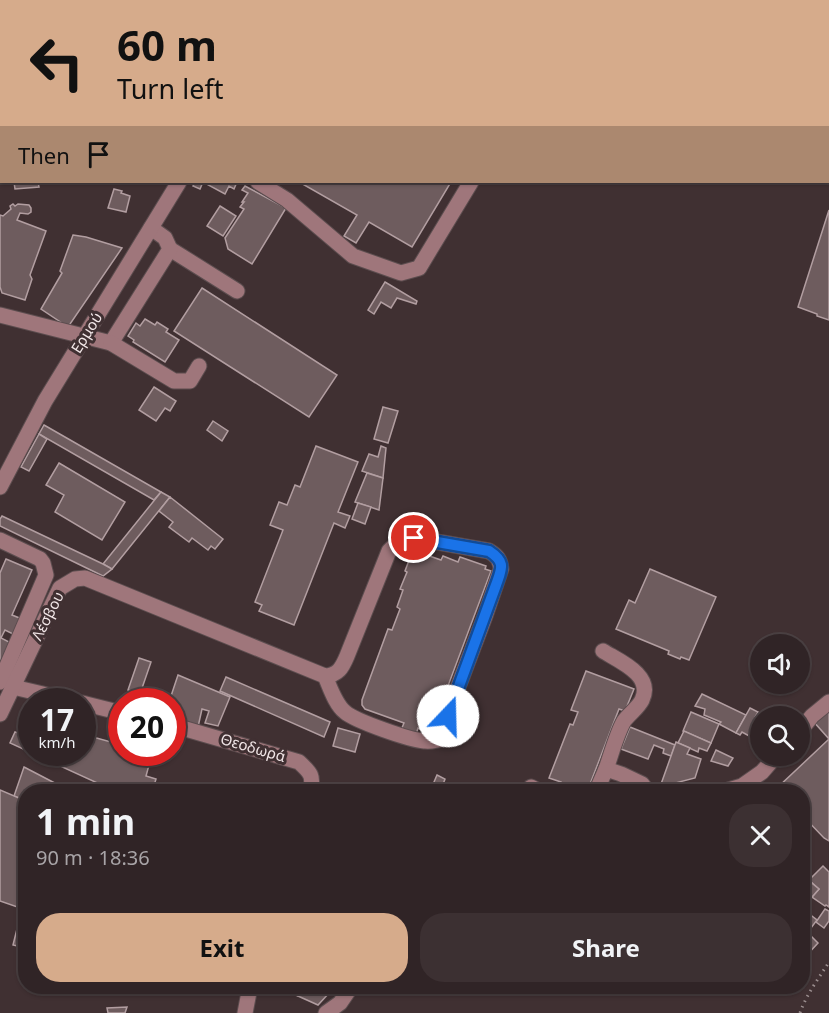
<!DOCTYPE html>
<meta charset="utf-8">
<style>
body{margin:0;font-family:"Noto Sans",sans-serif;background:#3c3032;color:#f1f3f6;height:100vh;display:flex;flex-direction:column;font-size:22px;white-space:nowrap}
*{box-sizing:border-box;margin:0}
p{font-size:20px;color:#a8a4a7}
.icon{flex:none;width:33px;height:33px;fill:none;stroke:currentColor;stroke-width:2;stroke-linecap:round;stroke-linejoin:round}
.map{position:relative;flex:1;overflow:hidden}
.drawer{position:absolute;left:18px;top:784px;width:792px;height:210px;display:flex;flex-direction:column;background:#302426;border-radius:24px;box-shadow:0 2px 4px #0004,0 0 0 2px #4b4143}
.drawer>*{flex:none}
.hud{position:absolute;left:0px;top:0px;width:830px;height:183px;box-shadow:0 2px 4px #0004,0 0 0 2px #4b4143;background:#d6ab8b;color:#111;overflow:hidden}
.buttons{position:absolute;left:750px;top:634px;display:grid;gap:12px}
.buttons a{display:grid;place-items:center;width:60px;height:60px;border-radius:50%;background:#302426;box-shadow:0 2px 4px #0004,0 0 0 2px #4b4143;font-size:30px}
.speed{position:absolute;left:18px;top:688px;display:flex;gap:12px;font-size:30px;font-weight:700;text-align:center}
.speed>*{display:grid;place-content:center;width:78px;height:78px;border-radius:50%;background:#302426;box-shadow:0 2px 4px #0004,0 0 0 2px #4b4143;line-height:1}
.speed small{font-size:15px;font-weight:400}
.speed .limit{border:9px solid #d22;background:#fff;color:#111}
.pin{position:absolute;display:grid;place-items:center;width:51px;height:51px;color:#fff;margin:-26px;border:3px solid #fff;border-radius:50%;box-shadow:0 2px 6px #0007}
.me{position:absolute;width:66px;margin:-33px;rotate:21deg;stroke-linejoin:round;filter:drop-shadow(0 0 4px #0008)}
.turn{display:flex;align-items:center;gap:21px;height:126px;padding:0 18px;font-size:27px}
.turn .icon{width:78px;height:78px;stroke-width:2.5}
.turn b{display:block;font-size:42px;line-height:51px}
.then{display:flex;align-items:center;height:57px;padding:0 18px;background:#0003;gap:12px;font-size:22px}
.round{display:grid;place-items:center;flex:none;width:63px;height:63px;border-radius:24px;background:#3c3032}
.overview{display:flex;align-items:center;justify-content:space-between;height:102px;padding:0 18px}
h1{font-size:36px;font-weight:700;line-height:45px}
.cta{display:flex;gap:12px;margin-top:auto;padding:12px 18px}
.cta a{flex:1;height:69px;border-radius:24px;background:#d6ab8b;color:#111;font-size:24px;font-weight:700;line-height:69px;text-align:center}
.cta a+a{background:#3c3032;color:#f1f3f6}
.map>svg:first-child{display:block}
.building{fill:#6e5c5e;stroke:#b29ea1;stroke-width:1.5}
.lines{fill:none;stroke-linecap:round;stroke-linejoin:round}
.minor-casing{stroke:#5c4d4f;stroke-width:17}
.path{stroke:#9c8f90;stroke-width:3;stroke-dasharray:1.5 4.5;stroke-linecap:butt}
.minor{stroke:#9f767b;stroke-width:15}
.route-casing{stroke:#114b97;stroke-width:15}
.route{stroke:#1a73e8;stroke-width:10}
.labels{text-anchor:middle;stroke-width:6;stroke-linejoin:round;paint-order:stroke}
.street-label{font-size:15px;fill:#f1e6e7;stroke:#403032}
</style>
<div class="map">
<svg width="829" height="1013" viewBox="0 0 829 1013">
<rect width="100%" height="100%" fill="#403032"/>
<g class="building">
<polygon points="70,0 143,0 144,2 69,2"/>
<polygon points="14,182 38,182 39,187 15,189"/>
<polygon points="196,182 237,182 234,189 229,186 225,194 203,182 200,189 193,186"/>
<polygon points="299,182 451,182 412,247 369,222 356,243 344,236 357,215"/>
<polygon points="245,186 286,208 252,264 228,249 225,238 244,209 240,207 244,202 242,202 248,193 242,190"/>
<polygon points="114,189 122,191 121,193 130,196 126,212 108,208"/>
<polygon points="13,204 15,206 18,204 29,205 31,208 31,212 28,214 20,213 17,220 46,231 30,275 32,279 25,300 2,293 0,287 0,215 3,216 11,209 10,206"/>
<polygon points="220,206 236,216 223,236 207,226"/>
<polygon points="829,210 829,320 817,316 817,314 798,307"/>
<polygon points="73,235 86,237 122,248 68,327 41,309 62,273 60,271"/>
<polygon points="385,282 417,301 416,304 397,298 391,308 381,302 374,314 368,310"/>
<polygon points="202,288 337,375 309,417 174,331"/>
<polygon points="145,319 155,325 157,322 168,329 166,332 179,340 165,362 133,342 134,340 128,336 136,323 140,326"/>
<polygon points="154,387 176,401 170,411 165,408 156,421 139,410"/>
<polygon points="383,407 398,411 388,443 374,439"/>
<polygon points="213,421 228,431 222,441 207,430"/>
<polygon points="44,425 161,492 154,500 39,434"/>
<polygon points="39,434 47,439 29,471 21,467"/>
<polygon points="316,446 358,462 338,512 350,516 345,528 334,523 294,625 259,611 262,605 255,602 283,530 270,525 279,502 287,505 295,485 300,487"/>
<polygon points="381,446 386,448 383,478 362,471 369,454 378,457"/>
<polygon points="59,463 125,502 102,540 55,512 64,495 46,485"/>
<polygon points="367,473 383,478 379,510 355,502"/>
<polygon points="161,492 170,497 112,569 103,564"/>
<polygon points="170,497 223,539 215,549 211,546 208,550 192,538 189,542 169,527 173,522 159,511"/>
<polygon points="358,503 371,507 365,524 352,519"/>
<polygon points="2,516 103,564 112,569 103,576 0,526 0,519"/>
<polygon points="415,551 441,560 443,556 458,562 460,557 486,566 485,569 491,571 433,726 430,730 426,731 418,728 416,735 401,730 404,723 365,709 362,705 362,700 388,629 392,630 400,609 397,607 403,590 400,589 407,572 405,571 411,555 413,556"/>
<polygon points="6,559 32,570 12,615 22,619 15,635 5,630 1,638 11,643 0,667 0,573"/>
<polygon points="650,569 716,597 689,660 681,657 680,659 668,654 669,651 616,629 629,600 635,603"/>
<polygon points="139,658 151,662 140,694 128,690"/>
<polygon points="586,671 634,689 625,711 619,709 587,792 572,792 559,787 561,782 549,778 570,724 573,725 578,712 571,710"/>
<polygon points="178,675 230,697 218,726 205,723 209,711 202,709 198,727 172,718 172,702 169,702"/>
<polygon points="226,677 330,722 324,737 220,691"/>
<polygon points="702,694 746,715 736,733 719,724 721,722 704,715 705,709 695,706"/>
<polygon points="829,707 829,841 824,838 802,815 802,792 781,792 777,788 829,739 813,721"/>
<polygon points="750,708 758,712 754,719 760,723 760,742 742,732 740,735 736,733"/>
<polygon points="691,712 719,724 711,743 683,731"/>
<polygon points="630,727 675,745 671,756 663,753 664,749 654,745 648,759 621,749"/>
<polygon points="338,728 360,734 355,752 333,746"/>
<polygon points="684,731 711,743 707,751 699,748 698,752 678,743"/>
<polygon points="15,732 32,737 32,753 82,753 82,734 122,745 122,753 152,754 146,776 156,779 152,792 117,792 10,743"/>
<polygon points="676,742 690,748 687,754 701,759 695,778 660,787"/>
<polygon points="716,750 733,758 728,766 711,761"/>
<polygon points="24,767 72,792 26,792 26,801 14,796"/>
<polygon points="437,775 445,779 440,792 431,789"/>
<polygon points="606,783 630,792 603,792"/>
<polygon points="0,790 26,801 26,910 0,901"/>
<polygon points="823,866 829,872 829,907 826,905 825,906 812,897 819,889 809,880"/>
<polygon points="802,875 819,889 806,904 802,901"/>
<polygon points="825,909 829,911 829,921 824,928 816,922"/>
<polygon points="808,913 817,920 811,928 802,921"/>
<polygon points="17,929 26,932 26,948 13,945"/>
<polygon points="804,929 818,943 806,956 811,960 804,967 802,966 802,930"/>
<polygon points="272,987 301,987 298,996"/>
<polygon points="301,987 333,987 330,992 318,1005 298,996"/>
<polygon points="127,1007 125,1013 108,1013 107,1008"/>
</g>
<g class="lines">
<g class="minor-casing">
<g id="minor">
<polyline points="349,0 351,2"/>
<polyline points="282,2 283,0"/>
<polyline points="258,182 287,200 353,256 401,273 419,268 471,182"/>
<polyline points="170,249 237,291"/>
<polyline points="0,315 111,343 170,249 165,238 151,228"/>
<polyline points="111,343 174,381 190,381 199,366"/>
<polyline points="0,487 45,401 179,182"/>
<polyline points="0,540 40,559 43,563 46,575 0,682"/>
<path d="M603,651C619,661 654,675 642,700C638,708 629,714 624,721C617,733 611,755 606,769"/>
<polyline points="13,687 77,702"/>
<polyline points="82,703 122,713"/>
<path d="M0,714L60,588L75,579L85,578L325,676C338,675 342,668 347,656L389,551C397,542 403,540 414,538L489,551C497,556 500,559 501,569L485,616L438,740C433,741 429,742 424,741C410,740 355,721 345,712C335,704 330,687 325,676"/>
<path d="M172,725L299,762C311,773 314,776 310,792"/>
<polyline points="800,731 812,716 829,702"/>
<polyline points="531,787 541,792"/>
<polyline points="596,792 606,769 621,774 642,784 648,792"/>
<polyline points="722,792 742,786 762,772 776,756"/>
<polyline points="245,1013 250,987"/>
<polyline points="326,1013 340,1003 351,987"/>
</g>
</g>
<path class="path" d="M800,1013C806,995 819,978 829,962"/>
<use href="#minor" class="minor"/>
</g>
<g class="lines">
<g class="route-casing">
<path id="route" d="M414,538L489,551C506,562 502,568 496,585L448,716"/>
</g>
<use href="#route" class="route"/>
</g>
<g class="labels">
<g class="street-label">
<text transform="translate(87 333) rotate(-58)" y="5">Ερμού</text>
<text transform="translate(48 616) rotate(-63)" y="5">Λέσβου</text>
<text transform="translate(253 748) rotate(16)" y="5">Θεοδωρά</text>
</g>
</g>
</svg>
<div class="buttons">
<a><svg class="icon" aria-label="sound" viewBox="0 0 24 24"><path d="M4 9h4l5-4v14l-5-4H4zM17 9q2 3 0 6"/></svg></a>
<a><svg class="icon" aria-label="search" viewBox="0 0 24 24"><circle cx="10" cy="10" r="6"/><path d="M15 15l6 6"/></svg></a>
</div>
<div class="speed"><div>17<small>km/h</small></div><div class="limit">20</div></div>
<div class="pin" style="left:414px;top:538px;background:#d93025"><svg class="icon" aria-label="arrive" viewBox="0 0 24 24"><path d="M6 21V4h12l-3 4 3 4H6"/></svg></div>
<svg class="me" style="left:448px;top:716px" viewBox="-20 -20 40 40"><circle r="19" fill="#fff"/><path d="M0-13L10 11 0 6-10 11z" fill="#1a73e8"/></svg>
<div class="hud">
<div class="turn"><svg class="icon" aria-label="left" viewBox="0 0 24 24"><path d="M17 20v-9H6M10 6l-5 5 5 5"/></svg><div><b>60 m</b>Turn left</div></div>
<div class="then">Then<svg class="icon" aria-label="arrive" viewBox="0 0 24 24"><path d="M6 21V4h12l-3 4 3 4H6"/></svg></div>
</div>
<section class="drawer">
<div class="overview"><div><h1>1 min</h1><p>90 m · 18:36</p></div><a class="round"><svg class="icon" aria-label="close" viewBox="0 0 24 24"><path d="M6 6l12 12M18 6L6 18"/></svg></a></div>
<div class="cta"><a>Exit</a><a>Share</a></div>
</section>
</div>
